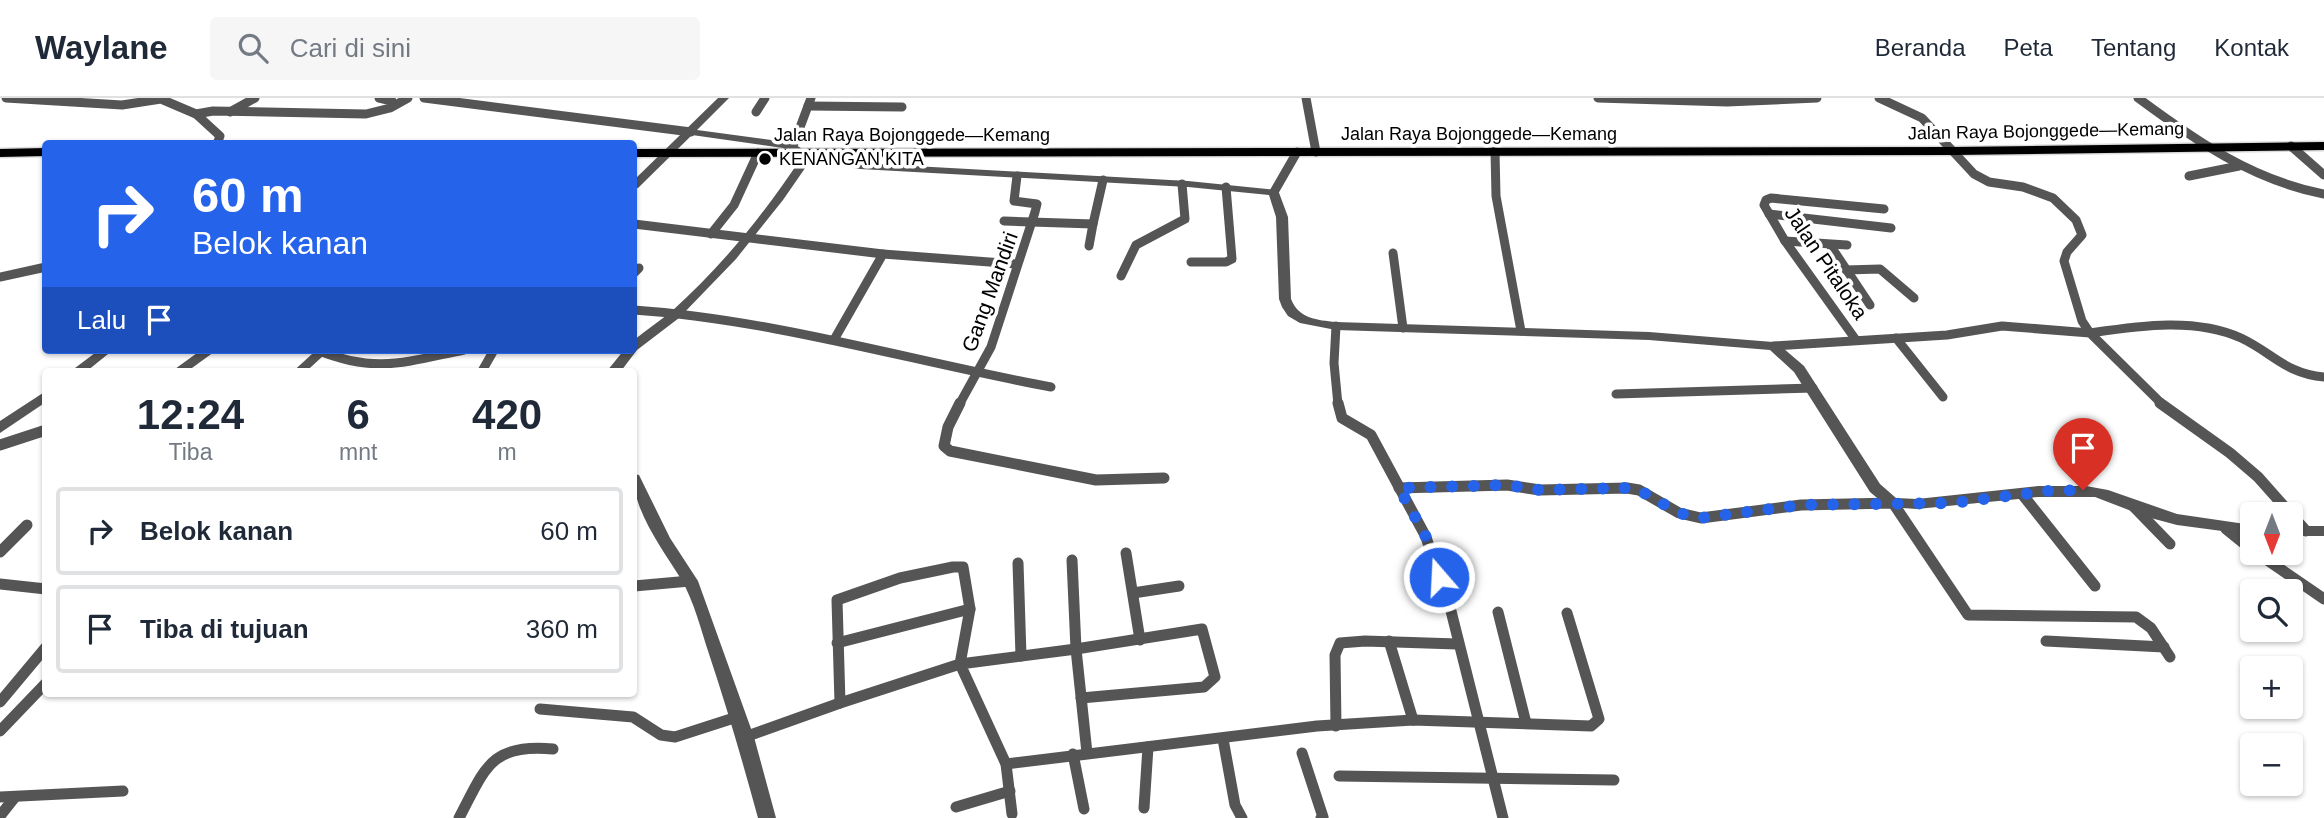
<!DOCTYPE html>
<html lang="id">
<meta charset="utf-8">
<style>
body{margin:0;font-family:Arial,sans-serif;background:#f6f6f7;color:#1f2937;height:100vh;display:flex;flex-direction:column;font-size:26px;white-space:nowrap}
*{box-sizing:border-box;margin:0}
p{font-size:23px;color:#747a83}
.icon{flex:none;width:38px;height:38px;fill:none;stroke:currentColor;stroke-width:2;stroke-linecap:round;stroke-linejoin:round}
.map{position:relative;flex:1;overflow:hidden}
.sheet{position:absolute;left:42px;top:270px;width:595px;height:329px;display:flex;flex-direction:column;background:#fff;border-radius:7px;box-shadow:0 2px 5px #0004}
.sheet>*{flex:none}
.hud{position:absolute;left:42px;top:42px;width:595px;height:214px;border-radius:7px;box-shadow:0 2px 5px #0004;background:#2563eb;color:#fff;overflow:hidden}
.needle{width:46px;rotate:180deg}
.tools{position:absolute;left:2240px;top:404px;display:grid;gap:14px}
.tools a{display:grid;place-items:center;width:63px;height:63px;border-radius:7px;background:#fff;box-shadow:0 2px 5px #0004;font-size:35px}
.pin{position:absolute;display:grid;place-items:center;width:60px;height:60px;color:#fff;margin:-72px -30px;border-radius:50% 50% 50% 0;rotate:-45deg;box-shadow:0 0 7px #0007}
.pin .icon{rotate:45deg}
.me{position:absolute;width:77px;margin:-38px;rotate:341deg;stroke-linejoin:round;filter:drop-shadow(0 0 5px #0008)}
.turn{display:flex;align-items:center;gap:24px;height:147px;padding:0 35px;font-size:32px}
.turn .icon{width:91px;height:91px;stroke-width:2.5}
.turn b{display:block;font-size:49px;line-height:60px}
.then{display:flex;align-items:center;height:66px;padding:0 35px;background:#0003;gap:14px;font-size:26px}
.eta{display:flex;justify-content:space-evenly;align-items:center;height:119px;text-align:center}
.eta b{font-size:42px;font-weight:700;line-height:49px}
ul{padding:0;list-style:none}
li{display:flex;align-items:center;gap:21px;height:88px;margin:0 14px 10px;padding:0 21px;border:4px solid #e0e1e3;border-radius:7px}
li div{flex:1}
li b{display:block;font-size:26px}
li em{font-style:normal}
header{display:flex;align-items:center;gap:42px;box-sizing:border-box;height:98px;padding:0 35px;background:#fff;border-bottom:2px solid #e0e1e3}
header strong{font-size:33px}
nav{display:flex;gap:38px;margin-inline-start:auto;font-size:24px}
.search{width:490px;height:63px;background:#f6f6f7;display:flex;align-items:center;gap:18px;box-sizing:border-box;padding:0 24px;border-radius:7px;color:#747a83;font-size:26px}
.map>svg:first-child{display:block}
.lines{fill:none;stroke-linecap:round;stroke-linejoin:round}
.trunk-casing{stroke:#dbdbdb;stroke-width:3}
.minor-far1{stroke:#555;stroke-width:9}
.minor{stroke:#555;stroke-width:11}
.tertiary{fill:#555;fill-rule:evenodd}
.trunk{fill:#000;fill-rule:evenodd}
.route{stroke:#2563eb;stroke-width:12;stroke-dasharray:0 21.6}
.poi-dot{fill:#000;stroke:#fff;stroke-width:2.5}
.labels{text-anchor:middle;stroke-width:7;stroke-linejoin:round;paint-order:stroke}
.far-street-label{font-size:18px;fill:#000;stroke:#fff}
.far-poi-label{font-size:18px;fill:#000;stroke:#fff;text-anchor:start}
.street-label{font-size:21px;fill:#000;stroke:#fff}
</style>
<header>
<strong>Waylane</strong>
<div class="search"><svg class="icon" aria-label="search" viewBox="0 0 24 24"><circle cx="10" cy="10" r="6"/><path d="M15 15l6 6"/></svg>Cari di sini</div>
<nav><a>Beranda</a><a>Peta</a><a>Tentang</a><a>Kontak</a></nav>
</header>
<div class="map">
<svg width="2324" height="720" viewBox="0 0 2324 720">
<rect width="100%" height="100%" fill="#fff"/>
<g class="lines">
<g class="trunk-casing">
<g id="trunk">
<polygon points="2324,44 2324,52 1954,57 634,59 634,51 1954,49"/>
<polygon points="46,50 46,58 0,59 0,51"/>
</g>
</g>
<g class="minor-far1">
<polyline points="6,0 122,7 161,1 196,16 220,38 217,46"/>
<polyline points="379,0 392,3"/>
<polyline points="424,0 691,34"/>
<polyline points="1306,0 1316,54"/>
<polyline points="1598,0 1727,4 1817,0"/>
<path d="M1879,0L1922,20L1974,76L1989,84L2023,89L2053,100L2076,122L2082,137L2067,154L2064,163L2082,223L2090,235C2138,228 2195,219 2241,240C2273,255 2286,276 2324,279"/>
<path d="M2138,0C2196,43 2252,82 2324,96"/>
<polyline points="808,8 902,9"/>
<polyline points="230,14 255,0"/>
<polyline points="756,14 765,0"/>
<polyline points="196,16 213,13 366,16 390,10 408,0"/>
<polyline points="793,48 811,0"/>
<polyline points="2291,48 2324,77"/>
<polyline points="1495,53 1496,98 1521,233"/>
<polyline points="2189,78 2239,68"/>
<polyline points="1274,94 1297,54"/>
<polyline points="1769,116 1891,130"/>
<polyline points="1004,123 1093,126 1103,82"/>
<polyline points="634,126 883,156"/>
<polyline points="711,136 734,107 758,55"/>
<polyline points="1785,143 1847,147"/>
<polyline points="1830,147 1870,207"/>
<polyline points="1089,148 1093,126"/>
<polyline points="1393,155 1403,230"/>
<polyline points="1191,164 1226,164 1232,161 1226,89"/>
<polyline points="1846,172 1880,171 1914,200"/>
<polyline points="634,175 639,170"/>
<polyline points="1121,178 1136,147 1185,121 1182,86"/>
<polyline points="0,179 46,169"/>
<path d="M634,212C776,222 911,263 1051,289"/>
<polyline points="1336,228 1334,265 1338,307"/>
<polyline points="835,240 883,156 1016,166"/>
<polyline points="1896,240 1943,299"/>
<polyline points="1856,242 1785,143 1764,107 1766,102 1771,100 1884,111"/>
<polyline points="1773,248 1947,237 2002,228 2090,235 2163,307"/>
<path d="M317,252C376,276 405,264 464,252"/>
<polyline points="180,273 209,252"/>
<polyline points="300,273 323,252"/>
<polyline points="482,273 494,252"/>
<polyline points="1616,296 1813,290"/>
<polyline points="959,307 991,249 1035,114 1037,106 1014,103 1017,78"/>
</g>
<g class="minor">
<polyline points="960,305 948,329 944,348 950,353 1096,382 1164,380"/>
<polyline points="1338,305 1342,320 1371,337 1426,439 1439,479"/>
<polyline points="2160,305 2230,355 2258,379 2306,433"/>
<polyline points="0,347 46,332"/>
<polyline points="1399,390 1507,387 1540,392 1627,390 1639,392 1679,415 1701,420 1801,407 1893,405 1968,517 2136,519 2151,530 2170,559"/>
<polyline points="2022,396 2095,488"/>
<polyline points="2133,408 2170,446"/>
<polyline points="2226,431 2252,452"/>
<polyline points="0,454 27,427"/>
<polyline points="1126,455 1140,542"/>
<polyline points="2257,455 2324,501"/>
<polyline points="1072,462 1076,551 1202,531 1215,579 1204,589 1081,600"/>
<polyline points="1018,465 1021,558"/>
<polygon points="953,469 963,469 970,511 960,566 840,605 837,502 900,480"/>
<polyline points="0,486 46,491"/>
<polyline points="634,488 690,483"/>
<polyline points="1133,495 1179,488"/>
<polyline points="1450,509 1503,720"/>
<polyline points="1498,514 1526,625"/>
<polyline points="1389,543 1413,622"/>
<polyline points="2046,543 2164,549"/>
<polyline points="837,545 970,511"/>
<polyline points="0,604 46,549"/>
<polyline points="540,611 633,619 661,637 675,639 737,619"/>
<polyline points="1336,628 1335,557 1340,545 1365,543 1457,546"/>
<polyline points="0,633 46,585"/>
<polyline points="745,639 840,605"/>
<polyline points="1223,641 1235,707 1242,720"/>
<polyline points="1302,655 1323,719 1321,720"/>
<polyline points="1073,656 1084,711"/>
<polyline points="1006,666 1317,628 1413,622 1591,628 1599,621 1567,515"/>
<polyline points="1339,678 1614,682"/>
<polyline points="0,699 123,693"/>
<polyline points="956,709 1010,693"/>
<polyline points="1144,710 1148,649"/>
<polyline points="1012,716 1006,666 960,566 1076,551 1087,655"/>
<polyline points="0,718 15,699"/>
<path d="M459,720C485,671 490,645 553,651"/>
</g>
<g class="tertiary">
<path d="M718,0H729L697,32L793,45L810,56L860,65L1188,83L1278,92L1288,119L1291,201C1299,221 1317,222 1336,224L1649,234L1773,244L1777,245L1804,268L1880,386L1896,400L1917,401L2038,388H2086L2108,392L2177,416L2252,427V437L2177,427L2147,419L2095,399H2038L1917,411L1888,409L1870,394L1794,274L1770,252L1649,242L1336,232L1300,225L1288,218L1282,209L1279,201L1276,119L1269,97L1188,89L860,71L810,63L783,102L736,161L679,220L637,252L621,273H607L624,252H634V242C646,232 660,223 672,213C722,168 765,115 801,60L790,51L692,37L638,90L634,91V82Z"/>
<polygon points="99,252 113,252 87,273 71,273"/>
<polygon points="46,293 46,304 0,335 0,323"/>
<path d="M634,376L639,377L670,440L698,483L754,639L776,720H758C743,665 727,610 709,556C701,532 694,503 681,481C663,452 631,410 634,376Z"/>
<rect x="2291" y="428" width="33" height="10"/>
</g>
<use href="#trunk" class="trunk"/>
</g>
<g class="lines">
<polyline class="route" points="1439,479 1426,439 1399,390 1507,387 1540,392 1626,390 1639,392 1679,415 1701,420 1801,407 1952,405 2048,393 2083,392"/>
</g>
<circle class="poi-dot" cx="765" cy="61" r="7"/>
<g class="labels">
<g class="far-street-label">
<text transform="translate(2046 33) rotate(-1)" y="6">Jalan Raya Bojonggede—Kemang</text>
<text x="1479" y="42">Jalan Raya Bojonggede—Kemang</text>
<text x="912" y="43">Jalan Raya Bojonggede—Kemang</text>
</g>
<g class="far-poi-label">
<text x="779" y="67">KENANGAN KITA</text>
</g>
<g class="street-label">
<text transform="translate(1826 165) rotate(56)" y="7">Jalan Pitaloka</text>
<text transform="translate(990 194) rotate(-70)" y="7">Gang Mandiri</text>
</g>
</g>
</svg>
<div class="tools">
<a><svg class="needle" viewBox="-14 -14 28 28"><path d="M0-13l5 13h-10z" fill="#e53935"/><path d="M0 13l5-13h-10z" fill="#747a83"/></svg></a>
<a><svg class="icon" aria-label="search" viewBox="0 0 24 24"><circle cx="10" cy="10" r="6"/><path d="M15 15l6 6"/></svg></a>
<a>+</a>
<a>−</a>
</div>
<div class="pin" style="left:2083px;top:392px;background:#d93025"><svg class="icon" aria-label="arrive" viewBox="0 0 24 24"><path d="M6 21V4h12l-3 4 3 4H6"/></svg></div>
<svg class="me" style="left:1439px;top:479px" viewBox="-20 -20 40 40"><circle r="17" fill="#2563eb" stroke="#fff" stroke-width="3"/><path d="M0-11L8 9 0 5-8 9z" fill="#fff"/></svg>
<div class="hud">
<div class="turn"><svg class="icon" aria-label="right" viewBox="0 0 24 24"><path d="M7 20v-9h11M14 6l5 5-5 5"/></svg><div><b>60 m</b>Belok kanan</div></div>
<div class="then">Lalu<svg class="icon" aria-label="arrive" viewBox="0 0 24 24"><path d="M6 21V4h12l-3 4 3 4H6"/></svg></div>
</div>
<section class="sheet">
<div class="eta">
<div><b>12:24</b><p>Tiba</p></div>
<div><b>6</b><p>mnt</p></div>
<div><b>420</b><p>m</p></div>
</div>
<ul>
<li><svg class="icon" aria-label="right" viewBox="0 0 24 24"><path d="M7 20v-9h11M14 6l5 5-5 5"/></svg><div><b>Belok kanan</b></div><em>60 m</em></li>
<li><svg class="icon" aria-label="arrive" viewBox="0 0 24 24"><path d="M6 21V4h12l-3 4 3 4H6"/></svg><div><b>Tiba di tujuan</b></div><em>360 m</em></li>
</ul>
</section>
</div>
